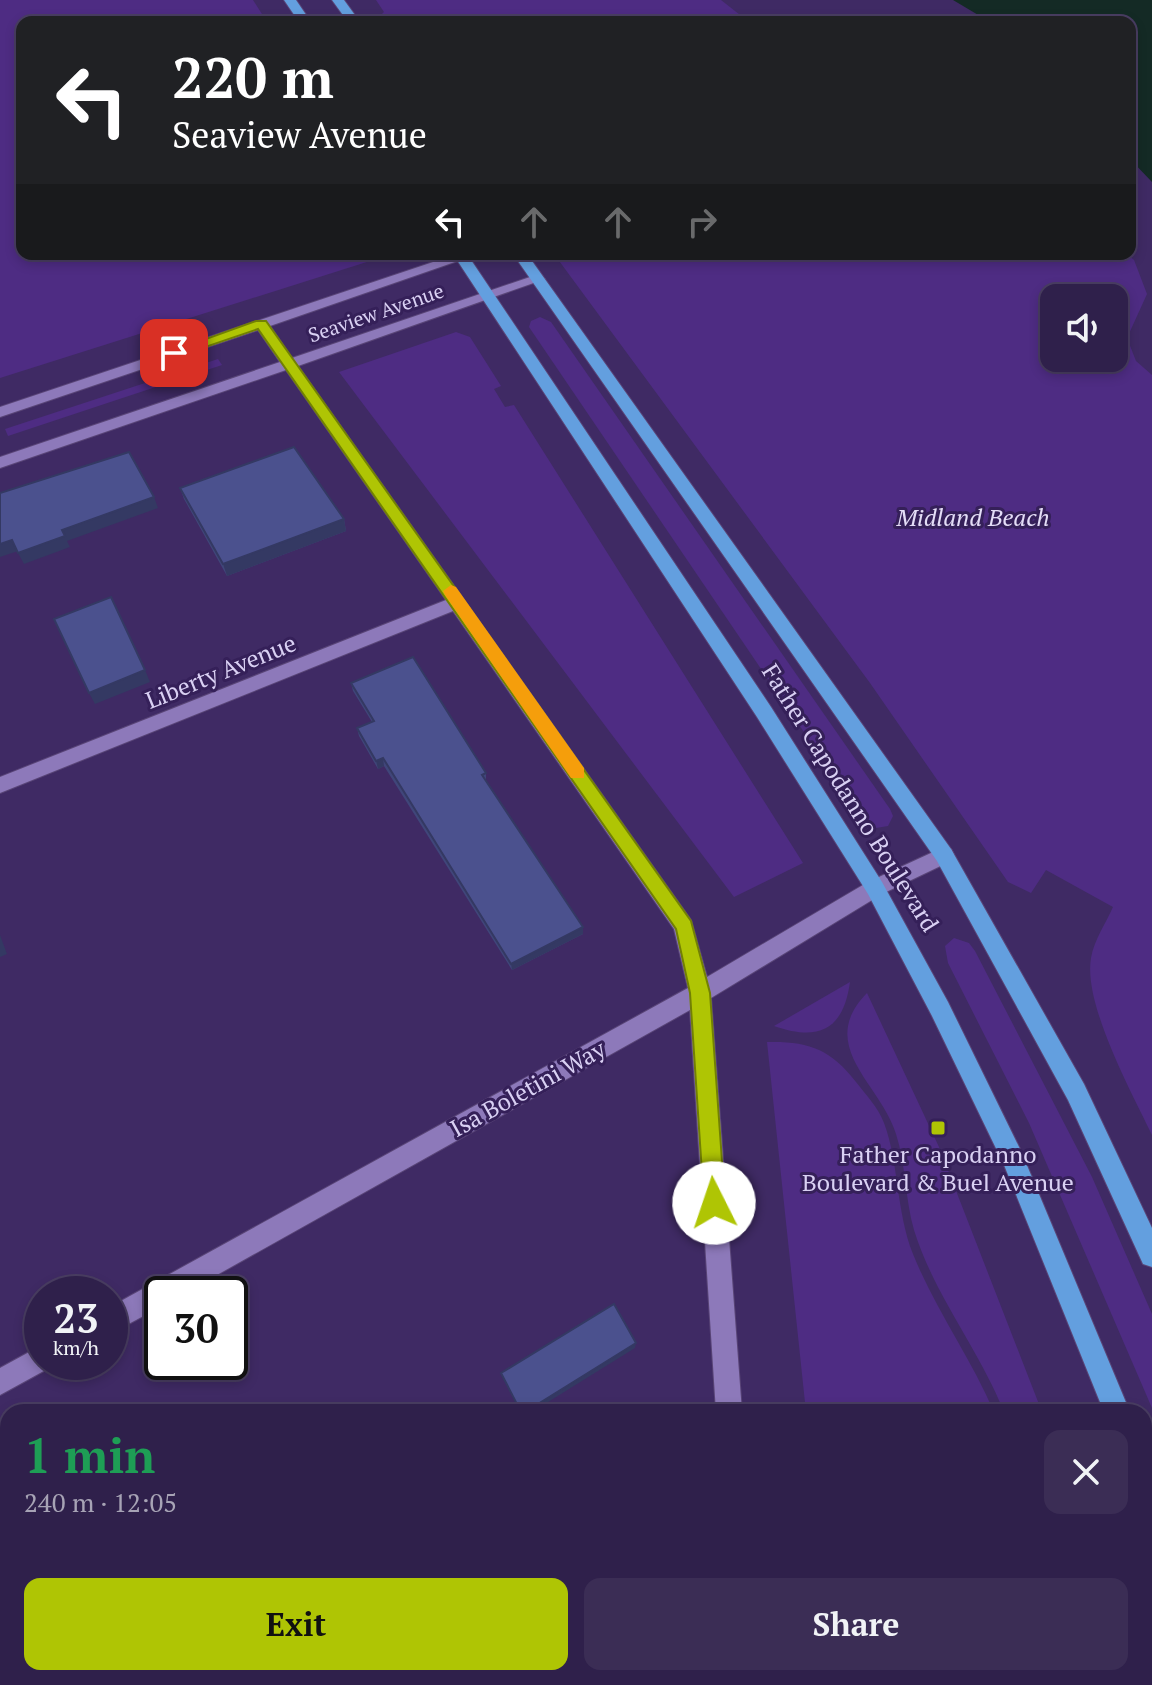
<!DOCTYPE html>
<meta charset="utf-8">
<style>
body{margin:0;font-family:"PT Serif",serif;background:#3b2d55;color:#f1f3f6;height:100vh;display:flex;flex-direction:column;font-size:30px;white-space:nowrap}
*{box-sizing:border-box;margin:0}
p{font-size:26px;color:#a7a3b5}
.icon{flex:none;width:44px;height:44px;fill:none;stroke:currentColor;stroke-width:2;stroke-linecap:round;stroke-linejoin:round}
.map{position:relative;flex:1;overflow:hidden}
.side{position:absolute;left:0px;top:1404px;width:1152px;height:282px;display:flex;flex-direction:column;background:#2f204b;border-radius:24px 24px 0 0;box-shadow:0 4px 12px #0003,0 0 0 2px #4a3e63}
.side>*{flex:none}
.hud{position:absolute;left:16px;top:16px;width:1120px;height:244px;border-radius:16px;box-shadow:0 4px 12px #0003,0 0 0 2px #4a3e63;background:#202124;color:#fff;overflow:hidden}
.fabs{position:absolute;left:1040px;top:284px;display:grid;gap:16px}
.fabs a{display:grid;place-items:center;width:88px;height:88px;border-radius:16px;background:#2f204b;box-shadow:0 4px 12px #0003,0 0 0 2px #4a3e63;font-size:40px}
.speed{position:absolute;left:24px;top:1276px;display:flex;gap:16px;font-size:40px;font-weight:700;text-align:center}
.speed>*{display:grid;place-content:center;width:104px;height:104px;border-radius:50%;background:#2f204b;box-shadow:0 4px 12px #0003,0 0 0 2px #4a3e63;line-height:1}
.speed small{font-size:20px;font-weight:400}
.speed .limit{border:4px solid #111;border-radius:12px;background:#fff;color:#111}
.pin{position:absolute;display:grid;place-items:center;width:68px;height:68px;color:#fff;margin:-34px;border-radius:16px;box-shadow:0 4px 12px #0006}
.me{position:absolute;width:88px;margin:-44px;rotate:356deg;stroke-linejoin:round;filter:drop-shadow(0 0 6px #0008)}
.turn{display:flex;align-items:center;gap:28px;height:168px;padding:0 24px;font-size:36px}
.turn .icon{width:104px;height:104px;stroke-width:2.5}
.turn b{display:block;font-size:56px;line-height:68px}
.lanes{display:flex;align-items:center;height:76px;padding:0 24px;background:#0003;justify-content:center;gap:40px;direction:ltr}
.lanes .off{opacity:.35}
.round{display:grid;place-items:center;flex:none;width:84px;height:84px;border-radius:16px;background:#3b2d55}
.summary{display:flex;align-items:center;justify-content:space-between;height:136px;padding:0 24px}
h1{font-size:48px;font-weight:800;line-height:60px;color:#1e9e55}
.primary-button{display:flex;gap:16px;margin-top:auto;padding:16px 24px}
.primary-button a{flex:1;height:92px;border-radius:16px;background:#afc504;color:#111;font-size:32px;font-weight:800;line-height:92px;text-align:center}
.primary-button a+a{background:#3b2d55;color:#f1f3f6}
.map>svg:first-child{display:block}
.green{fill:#4e2c83;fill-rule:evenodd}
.water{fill:#142a25}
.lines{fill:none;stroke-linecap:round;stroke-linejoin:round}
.minor-casing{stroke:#594577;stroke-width:2}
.major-casing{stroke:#594577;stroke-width:2}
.minor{fill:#8d79ba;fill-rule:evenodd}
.major{fill:#639fdf;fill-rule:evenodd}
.wall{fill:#40467a}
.shaded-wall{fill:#343963}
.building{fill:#4b518e;stroke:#343963;stroke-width:2}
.route{fill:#afc504;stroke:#728003;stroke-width:2}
.slow{fill:#f59e0b}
.poi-dot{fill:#afc504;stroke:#352059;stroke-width:3}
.labels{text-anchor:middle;stroke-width:6;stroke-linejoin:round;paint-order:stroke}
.far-street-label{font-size:20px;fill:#d9d0f3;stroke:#352059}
.park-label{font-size:24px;font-style:italic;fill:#e4ddf7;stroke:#352059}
.street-label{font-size:24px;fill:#d9d0f3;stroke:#352059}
.poi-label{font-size:24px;fill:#d9d0f3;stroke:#352059}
</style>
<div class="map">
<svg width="1152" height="1685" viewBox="0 0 1152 1685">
<rect width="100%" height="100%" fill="#3f2a64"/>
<g class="green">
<polygon points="0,0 253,0 267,22 22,22 22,254 392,254 0,378"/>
<polygon points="376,0 721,0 749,22 382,22 380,16 384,12"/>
<path d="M554,254H1127L1134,260L1147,294L1127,338L1136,361L1152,375V1135C1132,1093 1083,1004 1091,958C1094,940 1106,923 1113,907L1046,870L1031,893L1008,882L870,683ZM1054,298H1114V358H1054Z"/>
<polygon points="540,317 551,322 890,809 893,816 888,826 876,828 865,822 529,327 531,321"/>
<polygon points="456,332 470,337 501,386 494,389 505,407 514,405 803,863 734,897 339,372"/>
<polygon points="218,359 222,365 8,436 5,429"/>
<polygon points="954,938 969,943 975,951 1092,1177 1152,1314 1152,1408 1029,1123 948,963 945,946"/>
<path d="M850,982C843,1032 817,1041 774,1026Z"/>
<path d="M867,993L939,1147L1042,1412H1004C979,1349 934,1295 914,1230C905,1199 906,1165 896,1134C881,1084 815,1046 867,993Z"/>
<path d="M767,1042C808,1041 831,1049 856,1082C866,1095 878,1107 884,1123C899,1163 896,1211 913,1254C935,1309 971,1358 994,1412H806Z"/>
<polygon points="177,1678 348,1678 352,1685 168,1685"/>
<polygon points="982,1678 1142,1678 1145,1685 982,1685"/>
</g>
<polygon class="water" points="953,0 1152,0 1152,182 1130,159 1130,22 990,22"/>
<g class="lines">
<g class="minor-casing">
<g id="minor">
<polygon points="457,254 478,254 270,326 292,358 533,276 545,279 298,366 691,920 707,977 868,882 944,847 951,849 954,855 951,861 882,894 711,998 742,1412 716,1412 690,1010 183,1294 162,1294 162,1306 110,1334 110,1307 688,988 674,929 453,611 0,793 0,777 446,600 286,370 0,468 0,457 280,362 258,330 0,417 0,407"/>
<polygon points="42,1345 42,1362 53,1362 51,1367 0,1395 0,1368"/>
<rect x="742" y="1678" width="28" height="7"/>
</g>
</g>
<g class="major-casing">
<g id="major">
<polygon points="284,0 296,0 311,22 299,22"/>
<polygon points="332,0 344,0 360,22 348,22"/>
<polygon points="453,254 467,254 771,707 882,882 948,1002 1021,1151 1130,1412 1104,1412 1004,1165 932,1016 868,894 757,717"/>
<polygon points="513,254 527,254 951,849 1084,1084 1152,1228 1152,1267 1143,1264 1068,1100 937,861"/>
<polygon points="1144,1466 1152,1469 1152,1513 1144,1509"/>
</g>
</g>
<use href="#minor" class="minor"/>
<use href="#major" class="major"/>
</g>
<g class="wall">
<polygon points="180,488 344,519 346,531 227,576 184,499"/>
<polygon points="351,683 486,773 486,781 583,927 583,934 512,970 384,766 378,769 359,736 357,728 372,722 353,691"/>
</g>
<g class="shaded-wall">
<polygon points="154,497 158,508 67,541 70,547 24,564 18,553 62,530"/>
<polygon points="344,519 346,531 227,576 223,564"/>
<polygon points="12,540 18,551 0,557 0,544"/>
<polygon points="145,670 150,682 95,704 89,693"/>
<polygon points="383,758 384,766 378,769 376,761"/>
<polygon points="583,927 583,934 512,970 511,964"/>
<polygon points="0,935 7,954 0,957"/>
<polygon points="636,1343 635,1348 532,1412 525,1412"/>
</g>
<g class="building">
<polygon points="294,447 344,519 223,564 180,488"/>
<polygon points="129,452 154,497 62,530 65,536 18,553 12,540 0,544 0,493"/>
<polygon points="111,597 145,670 89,693 54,619"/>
<polygon points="413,657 486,773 482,775 583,927 511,964 383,758 376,761 357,728 374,721 351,683"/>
<polygon points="614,1304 636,1343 525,1412 521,1412 501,1373"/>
</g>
<polygon class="route" points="256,321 266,321 691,921 710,993 725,1203 722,1210 714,1213 707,1210 704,1203 690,993 676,929 258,329 179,356 167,353"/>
<polygon class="slow" points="451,585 456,587 584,768 584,778 571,778 445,595 443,591"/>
<rect class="poi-dot" x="930" y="1120" width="16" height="16" rx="4"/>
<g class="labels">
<g class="far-street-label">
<text transform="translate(376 313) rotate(-19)" y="7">Seaview Avenue</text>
</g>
<g class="park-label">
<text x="973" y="526">Midland Beach</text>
</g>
<g class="street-label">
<text transform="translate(221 672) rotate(-22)" y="8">Liberty Avenue</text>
<text transform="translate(850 798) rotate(58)" y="8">Father Capodanno Boulevard</text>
<text transform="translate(528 1089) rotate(-29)" y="8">Isa Boletini Way</text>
</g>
<g class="poi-label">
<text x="938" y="1163">Father Capodanno<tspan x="938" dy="28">Boulevard &amp; Buel Avenue</tspan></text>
</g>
</g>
</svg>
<div class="fabs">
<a><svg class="icon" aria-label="sound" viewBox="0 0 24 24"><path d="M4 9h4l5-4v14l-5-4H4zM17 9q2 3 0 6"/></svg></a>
</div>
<div class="speed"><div>23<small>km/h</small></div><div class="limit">30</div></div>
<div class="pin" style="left:174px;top:353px;background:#d93025"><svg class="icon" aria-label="arrive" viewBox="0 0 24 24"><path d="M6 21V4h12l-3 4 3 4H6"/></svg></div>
<svg class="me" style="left:714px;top:1203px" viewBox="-20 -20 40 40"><circle r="19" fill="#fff"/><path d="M0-13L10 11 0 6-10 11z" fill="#afc504"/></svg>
<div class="hud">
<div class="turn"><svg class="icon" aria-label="left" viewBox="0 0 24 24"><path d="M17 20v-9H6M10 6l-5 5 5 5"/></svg><div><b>220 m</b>Seaview Avenue</div></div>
<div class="lanes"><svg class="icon" aria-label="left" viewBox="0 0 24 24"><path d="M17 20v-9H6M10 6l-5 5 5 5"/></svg><svg class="icon off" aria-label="ahead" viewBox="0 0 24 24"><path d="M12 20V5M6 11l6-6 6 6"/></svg><svg class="icon off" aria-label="ahead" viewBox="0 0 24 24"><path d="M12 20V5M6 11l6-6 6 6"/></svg><svg class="icon off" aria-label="right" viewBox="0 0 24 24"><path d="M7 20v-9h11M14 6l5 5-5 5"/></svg></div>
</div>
<section class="side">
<div class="summary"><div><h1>1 min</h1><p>240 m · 12:05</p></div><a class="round"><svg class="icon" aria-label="close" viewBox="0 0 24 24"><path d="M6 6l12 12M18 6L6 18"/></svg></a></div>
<div class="primary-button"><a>Exit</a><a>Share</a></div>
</section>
</div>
